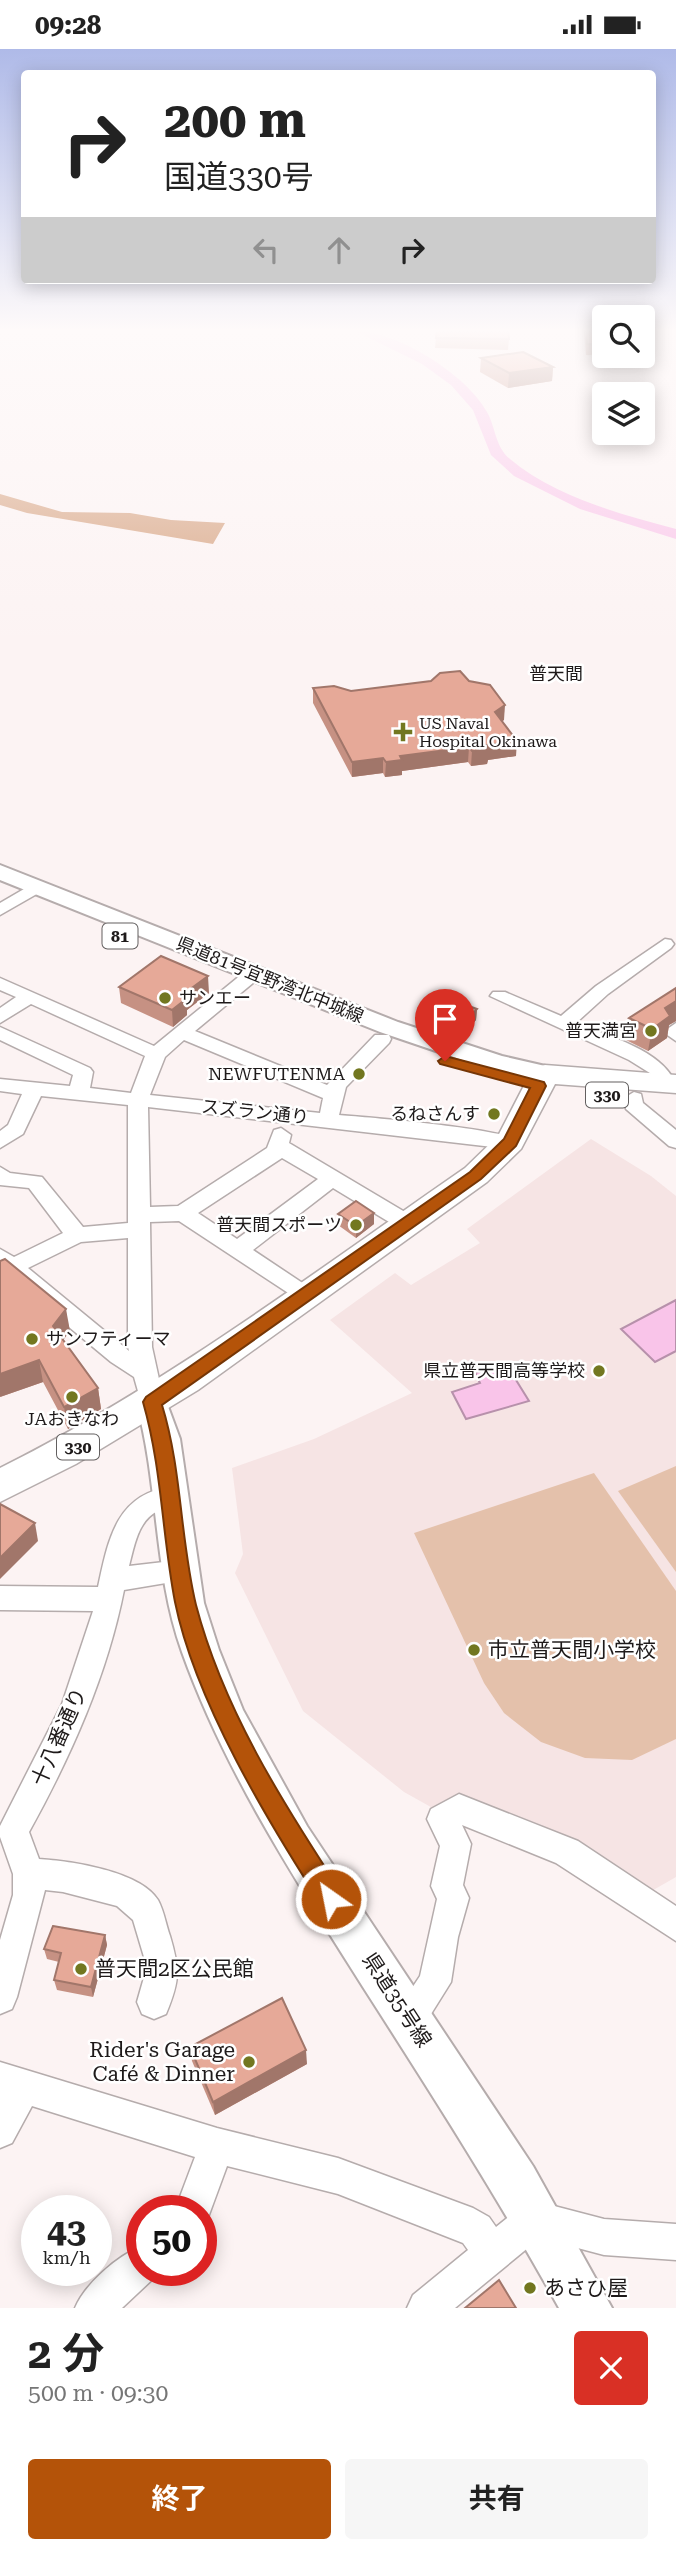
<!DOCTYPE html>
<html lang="ja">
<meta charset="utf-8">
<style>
body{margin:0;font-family:"Roboto Serif","Noto Sans JP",serif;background:#f6f6f6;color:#222;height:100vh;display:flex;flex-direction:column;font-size:26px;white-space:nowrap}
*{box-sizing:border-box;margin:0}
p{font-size:23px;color:#767676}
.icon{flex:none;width:38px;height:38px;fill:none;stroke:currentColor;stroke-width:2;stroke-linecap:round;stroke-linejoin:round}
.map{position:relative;height:2259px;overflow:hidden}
.side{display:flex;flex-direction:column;background:#fff;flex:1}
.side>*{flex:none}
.guide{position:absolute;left:21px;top:21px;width:635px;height:214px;border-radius:7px;box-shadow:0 4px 18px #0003;background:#fff;color:#222;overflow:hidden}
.tools{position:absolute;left:592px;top:256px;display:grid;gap:14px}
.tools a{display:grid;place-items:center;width:63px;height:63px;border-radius:7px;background:#fff;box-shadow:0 4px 18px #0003;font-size:35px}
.speed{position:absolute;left:21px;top:2146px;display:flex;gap:14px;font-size:35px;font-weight:700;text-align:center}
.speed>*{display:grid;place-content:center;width:91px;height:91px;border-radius:50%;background:#fff;box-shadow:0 4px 18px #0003;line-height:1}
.speed small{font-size:18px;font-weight:400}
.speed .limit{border:10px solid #d22;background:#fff;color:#111}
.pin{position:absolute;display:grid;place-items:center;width:60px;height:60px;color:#fff;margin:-72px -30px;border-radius:50% 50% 50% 0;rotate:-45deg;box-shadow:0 0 7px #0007}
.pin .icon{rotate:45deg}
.me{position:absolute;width:77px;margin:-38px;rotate:327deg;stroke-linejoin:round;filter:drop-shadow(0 0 5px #0008)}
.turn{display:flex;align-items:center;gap:24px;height:147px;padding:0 28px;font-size:32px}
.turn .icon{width:91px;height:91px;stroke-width:2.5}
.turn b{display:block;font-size:49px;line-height:60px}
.lanes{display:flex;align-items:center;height:66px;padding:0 28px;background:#0003;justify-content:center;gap:35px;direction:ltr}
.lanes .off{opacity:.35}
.round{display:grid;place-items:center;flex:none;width:74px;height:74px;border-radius:7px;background:#f6f6f6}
.head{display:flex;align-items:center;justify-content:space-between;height:119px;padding:0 28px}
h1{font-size:42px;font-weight:700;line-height:52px}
.action{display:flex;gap:14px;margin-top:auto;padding:14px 28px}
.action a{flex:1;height:80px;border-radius:7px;background:#b45309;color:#fff;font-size:28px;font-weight:700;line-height:80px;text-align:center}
.action a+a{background:#f6f6f6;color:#222}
.status{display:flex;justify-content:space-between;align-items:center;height:49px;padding:0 35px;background:#fff;direction:ltr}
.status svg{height:19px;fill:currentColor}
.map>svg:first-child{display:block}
.built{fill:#f6e4e4}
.green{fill:#e4c1ab}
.forest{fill:#d6a280}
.water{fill:#f9c4e9;stroke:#b791ab;stroke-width:2}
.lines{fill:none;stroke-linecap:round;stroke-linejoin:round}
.river{fill:#f9c4e9;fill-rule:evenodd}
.minor-casing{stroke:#b5acac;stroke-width:3}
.major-casing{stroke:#b5acac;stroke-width:4}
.highway-casing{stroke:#b5acac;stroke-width:3}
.minor{fill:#fff;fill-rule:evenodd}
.major{fill:#fff;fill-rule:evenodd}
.highway{fill:#fff;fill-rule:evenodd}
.wall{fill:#c69183}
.shaded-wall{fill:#a1766a}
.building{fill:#e6a998;stroke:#a1766a;stroke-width:2}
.route{fill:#b45309;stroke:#753606;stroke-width:2}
.poi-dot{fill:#727720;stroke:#fff;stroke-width:2.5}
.labels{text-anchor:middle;stroke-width:5;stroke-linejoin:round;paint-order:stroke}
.far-poi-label{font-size:16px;fill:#1e1a1a;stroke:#fff;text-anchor:start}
.shield{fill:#fff;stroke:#625f5f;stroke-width:2}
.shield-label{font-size:16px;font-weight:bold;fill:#1e1a1a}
.far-quarter-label{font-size:18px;fill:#1e1a1a;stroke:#fff}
.street-label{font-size:18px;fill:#1e1a1a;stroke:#fff}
.poi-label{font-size:18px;fill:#1e1a1a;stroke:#fff;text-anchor:end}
.near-poi-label{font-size:21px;fill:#1e1a1a;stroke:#fff;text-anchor:start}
.near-street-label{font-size:21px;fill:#1e1a1a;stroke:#fff}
</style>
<div class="status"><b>09:28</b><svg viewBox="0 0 49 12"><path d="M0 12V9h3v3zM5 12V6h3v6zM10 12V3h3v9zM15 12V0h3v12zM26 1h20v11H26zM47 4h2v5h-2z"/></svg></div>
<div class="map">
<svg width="676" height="2259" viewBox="0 0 676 2259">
<rect width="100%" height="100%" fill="#fcf3f3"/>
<polygon class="built" points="591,1090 651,1127 676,1147 676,1828 648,1844 438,1762 404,1743 303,1662 235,1524 243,1505 232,1419 314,1390 412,1344 330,1271 395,1224 411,1236 480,1194 467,1180"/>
<g class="green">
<polygon points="676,1417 676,1523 618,1442"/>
<polygon points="594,1424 676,1542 676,1690 632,1711 585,1709 541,1693 504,1664 484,1634 414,1484"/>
</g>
<polygon class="forest" points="0,445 62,463 130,464 171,471 225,474 213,495 27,464 0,456"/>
<g class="water">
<polygon points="676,1251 676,1302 655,1313 621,1280"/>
<polygon points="506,1315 529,1352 466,1370 452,1343 480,1334 475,1324"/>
</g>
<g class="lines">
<path class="river" d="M355,282C397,282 466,325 487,363C496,379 495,398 510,410C555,448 620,465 676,480V490L580,460L514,427L491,406L473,361L451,336L422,315Z"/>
<g class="minor-casing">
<g id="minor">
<polygon points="36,833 44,838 42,842 0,866 0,854"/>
<path d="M665,890L671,891L674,895L671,899L608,945L576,974C609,988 661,1000 676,1035L673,1039H659L653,1026L629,1011L490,947L493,943H505L561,967L596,937Z"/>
<path d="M253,920L259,921L262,925L259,929L195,982L327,1036L375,986H389L391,990L389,994L346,1038L339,1066C364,1068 512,1080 520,1093L510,1100L148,1058L150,1158L178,1157L267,1099L274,1081L281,1079L291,1086L289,1094L415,1169L418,1174L415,1179H399L333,1139L253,1201L313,1241L316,1247L313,1253L305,1255L179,1172L150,1173L152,1298L164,1353L161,1360L152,1362L143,1360L134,1328L111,1313L10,1229L0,1230V1200L14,1208L63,1184L29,1139L0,1136V1118L10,1124L42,1128L83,1178L128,1174V1056L41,1047L23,1085L0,1099V1082L8,1076L22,1045L0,1042V1030L70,1037L73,1026L0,991V978L90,1019L93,1023L90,1039L131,1044L145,1007L31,955L0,974V959L16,948L0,941V929L154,997L247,921ZM184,991L323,1049L320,1064L150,1046L165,1008ZM282,1109L318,1130L237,1190L198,1164ZM128,1189V1298L129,1302L28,1219L81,1193Z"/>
<polygon points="676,974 676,992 663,983"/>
<polygon points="634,1043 641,1045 643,1054 676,1081 676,1099 669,1097 626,1060 624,1049"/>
<path d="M172,1438L181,1442L185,1449L181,1456C174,1459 165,1459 158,1462C138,1471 134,1498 129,1517L181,1511L190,1514L194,1522L190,1530L124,1541C107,1627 71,1707 29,1783L39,1810C71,1812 140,1822 158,1851C164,1862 166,1876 170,1887C180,1921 180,1931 166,1965L154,1970L142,1965L137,1953L147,1918L133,1871L117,1857L63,1843L45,1841L17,1948L12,1960L0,1965V1891L13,1846V1825L0,1788V1777L62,1655L93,1562L0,1561V1537L98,1538C108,1492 116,1444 172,1438Z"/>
<polygon points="459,1745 578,1792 676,1857 676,1892 556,1814 462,1776 471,1795 463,1836 469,1849 458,1888 451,1933 421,1981 409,1986 397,1981 392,1969 420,1927 437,1850 431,1837 440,1797 427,1770 431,1760"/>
<polygon points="0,2013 217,2079 338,2109 473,2159 489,2168 496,2178 522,2157 535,2152 604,2170 676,2175 676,2211 604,2206 540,2189 455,2259 407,2259 413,2246 468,2201 463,2194 338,2145 227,2117 206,2174 201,2176 201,2161 175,2161 195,2108 32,2057 12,2094 0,2099"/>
<path d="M142,2197V2221H158L155,2228L122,2259H75C85,2235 117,2207 142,2197Z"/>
</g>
</g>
<g class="major-casing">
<g id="major">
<polygon points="0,816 398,973 502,1007 554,1019 558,1025 554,1031 545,1033 486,1019 380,983 0,831"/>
<path d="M152,1340L163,1344L180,1390L204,1554L219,1601L243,1661L307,1777L533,2117L612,2259H559C498,2149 431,2044 363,1938C295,1830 225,1723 182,1603C153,1523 159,1434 136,1353L141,1344Z"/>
</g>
</g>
<g class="highway-casing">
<path id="highway" d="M545,1016L676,1026V1044L555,1035L521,1100L487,1133L198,1341L76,1415L0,1453V1419C166,1336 313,1224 465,1119L498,1087L530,1025L535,1019Z"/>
</g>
<use href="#minor" class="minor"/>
<use href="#major" class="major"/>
<use href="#highway" class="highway"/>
</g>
<g class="wall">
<polygon points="584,282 604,282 604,306 640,307 586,306"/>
<polygon points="436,289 509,290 508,301 435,299"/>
<polygon points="481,309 553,318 552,332 508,339 480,323"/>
<polygon points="469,632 504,671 502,672 516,707 488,711 487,715 471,717 468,713 402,722 402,726 385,728 383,724 352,728 313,654 313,639 351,642"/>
<polygon points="119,938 209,944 187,961 187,966 173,978 121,954"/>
<polygon points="676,939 676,972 669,976 667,989 648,1002 626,991 629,969"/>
<polygon points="477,960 476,971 465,983 451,978 452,967"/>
<polygon points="338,1165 374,1175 356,1189 338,1176"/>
<polygon points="70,1282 63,1291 98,1339 101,1360 68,1380 43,1333 0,1348"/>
<polygon points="105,1886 107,1896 93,1948 57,1941 54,1931 59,1913 47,1910 44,1900"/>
<polygon points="190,1998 307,2015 215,2066 192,2012"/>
</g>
<g class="shaded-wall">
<polygon points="553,318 552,332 508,339 509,324"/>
<polygon points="505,656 504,671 494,678 495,663"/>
<polygon points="517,692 516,707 488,711 487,715 471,717 472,702 486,696"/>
<polygon points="469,698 468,713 402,722 402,726 385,728 386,713 400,707"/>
<polygon points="383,709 383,724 352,728 352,713"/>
<polygon points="208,927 209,944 187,961 187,966 173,978 172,961 181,947"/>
<polygon points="676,952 676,972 669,976 667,989 648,1002 652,980 665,959"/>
<polygon points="477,960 476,971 465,983 466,972"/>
<polygon points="374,1164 374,1175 356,1189 356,1177"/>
<polygon points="66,1260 70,1282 57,1299 53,1277"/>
<polygon points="39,1311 43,1333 0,1348 0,1325"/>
<polygon points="98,1339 101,1360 68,1380 64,1358"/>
<polygon points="35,1474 38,1492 0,1530 0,1509"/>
<polygon points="105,1886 107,1896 93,1948 91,1938"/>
<polygon points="306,2001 307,2015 215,2066 213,2053"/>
</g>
<g class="building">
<polygon points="437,282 508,282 509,290 436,289"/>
<polygon points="586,282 604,282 604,296 587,295"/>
<polygon points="523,303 553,318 509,324 481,309"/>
<polygon points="460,622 469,632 490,636 505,656 495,663 517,692 486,696 488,700 472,702 469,698 400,707 402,711 386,713 383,709 352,713 313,639 334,637 351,642 431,632 440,624"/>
<polygon points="161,907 208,927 181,947 186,950 172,961 119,938"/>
<polygon points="676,939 676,952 665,959 670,967 652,980 629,969"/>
<polygon points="463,955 477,960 466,972 452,967"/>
<polygon points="356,1152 374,1164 356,1177 338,1165"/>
<polygon points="5,1210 66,1260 53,1277 98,1339 64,1358 39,1311 0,1325 0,1212"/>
<polygon points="0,1455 35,1474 0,1509"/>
<polygon points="53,1877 105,1886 91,1938 54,1931 61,1904 44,1900"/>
<polygon points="282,1949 306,2001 213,2053 190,1998"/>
<polygon points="499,2231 516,2259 465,2259"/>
</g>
<linearGradient id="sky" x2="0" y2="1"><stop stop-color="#afbae8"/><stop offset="0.47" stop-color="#fefafa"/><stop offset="1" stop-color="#fefafa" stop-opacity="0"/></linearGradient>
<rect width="676" height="599" fill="url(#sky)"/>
<path class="route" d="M445,1007L544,1033L546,1037L516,1097L481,1130L162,1356C182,1421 180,1490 196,1556C223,1659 282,1753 340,1841L343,1850L340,1858L331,1862L323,1858C268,1773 195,1652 175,1553C162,1486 162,1419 143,1353L146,1348L470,1123L504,1090L530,1039L440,1015L438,1012Z"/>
<g class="poi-dot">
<path d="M399.5 672.5h7v7h7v7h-7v7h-7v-7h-7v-7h7z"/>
<circle cx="165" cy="949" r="7"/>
<circle cx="651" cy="982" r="7"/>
<circle cx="359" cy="1025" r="7"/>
<circle cx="494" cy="1065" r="7"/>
<circle cx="356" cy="1176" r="7"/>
<circle cx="32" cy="1290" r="7"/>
<circle cx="599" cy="1322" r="7"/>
<circle cx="72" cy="1348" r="7"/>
<circle cx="474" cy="1601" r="7"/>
<circle cx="81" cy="1920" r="7"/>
<circle cx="249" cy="2013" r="7"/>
<circle cx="530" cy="2239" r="7"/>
</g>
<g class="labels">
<g class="far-poi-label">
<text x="419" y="680">US Naval<tspan x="419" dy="18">Hospital Okinawa</tspan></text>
</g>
<g class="shield">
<rect x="102.5" y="874.5" width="35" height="25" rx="5"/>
<rect x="586" y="1033.5" width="42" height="25" rx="5"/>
<rect x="57" y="1385.5" width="42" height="25" rx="5"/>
</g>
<g class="shield-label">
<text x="120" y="893">81</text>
<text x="607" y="1052">330</text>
<text x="78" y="1404">330</text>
</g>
<g class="far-quarter-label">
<text x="556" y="631">普天間</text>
</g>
<g class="street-label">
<text transform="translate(270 931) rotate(22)" y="6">県道81号宜野湾北中城線</text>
<text transform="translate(255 1063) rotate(6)" y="6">スズラン通り</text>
</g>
<g class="poi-label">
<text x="179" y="955" text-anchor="start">サンエー</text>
<text x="637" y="988">普天満宮</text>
<text x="345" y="1031">NEWFUTENMA</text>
<text x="480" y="1071">るねさんす</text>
<text x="342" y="1182">普天間スポーツ</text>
<text x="46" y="1296" text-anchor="start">サンフティーマ</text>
<text x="585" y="1328">県立普天間高等学校</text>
<text x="72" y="1376" text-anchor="middle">JAおきなわ</text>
</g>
<g class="near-poi-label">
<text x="488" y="1608">市立普天間小学校</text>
<text x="95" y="1927">普天間2区公民館</text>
<text x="235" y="2008" text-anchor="end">Rider's Garage<tspan x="235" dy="24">Café &amp; Dinner</tspan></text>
<text x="544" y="2246">あさひ屋</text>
</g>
<g class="near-street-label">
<text transform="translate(59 1688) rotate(-66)" y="7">十八番通り</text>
<text transform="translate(397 1951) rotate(57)" y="7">県道35号線</text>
</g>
</g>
</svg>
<div class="tools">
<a><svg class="icon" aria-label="search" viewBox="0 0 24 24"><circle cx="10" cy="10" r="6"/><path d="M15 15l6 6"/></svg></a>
<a><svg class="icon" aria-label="layers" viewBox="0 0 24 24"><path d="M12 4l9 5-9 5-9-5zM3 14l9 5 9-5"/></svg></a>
</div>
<div class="speed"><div>43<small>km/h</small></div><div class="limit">50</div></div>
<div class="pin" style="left:445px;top:1012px;background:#d93025"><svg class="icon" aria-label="arrive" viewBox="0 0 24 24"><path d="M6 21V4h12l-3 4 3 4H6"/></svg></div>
<svg class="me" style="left:331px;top:1850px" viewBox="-20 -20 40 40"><circle r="17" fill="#b45309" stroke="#fff" stroke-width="3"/><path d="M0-11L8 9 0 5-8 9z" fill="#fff"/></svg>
<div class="guide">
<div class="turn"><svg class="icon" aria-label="right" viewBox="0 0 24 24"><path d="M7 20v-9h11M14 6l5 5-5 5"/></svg><div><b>200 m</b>国道330号</div></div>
<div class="lanes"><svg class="icon off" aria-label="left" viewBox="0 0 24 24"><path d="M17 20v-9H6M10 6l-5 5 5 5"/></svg><svg class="icon off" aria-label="ahead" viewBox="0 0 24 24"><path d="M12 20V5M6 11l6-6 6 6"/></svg><svg class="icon" aria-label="right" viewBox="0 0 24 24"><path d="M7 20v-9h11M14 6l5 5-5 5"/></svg></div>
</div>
</div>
<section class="side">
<div class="head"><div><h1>2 分</h1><p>500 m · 09:30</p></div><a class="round" style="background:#d93025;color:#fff"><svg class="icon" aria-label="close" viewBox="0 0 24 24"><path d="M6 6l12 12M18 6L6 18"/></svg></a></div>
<div class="action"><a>終了</a><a>共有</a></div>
</section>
